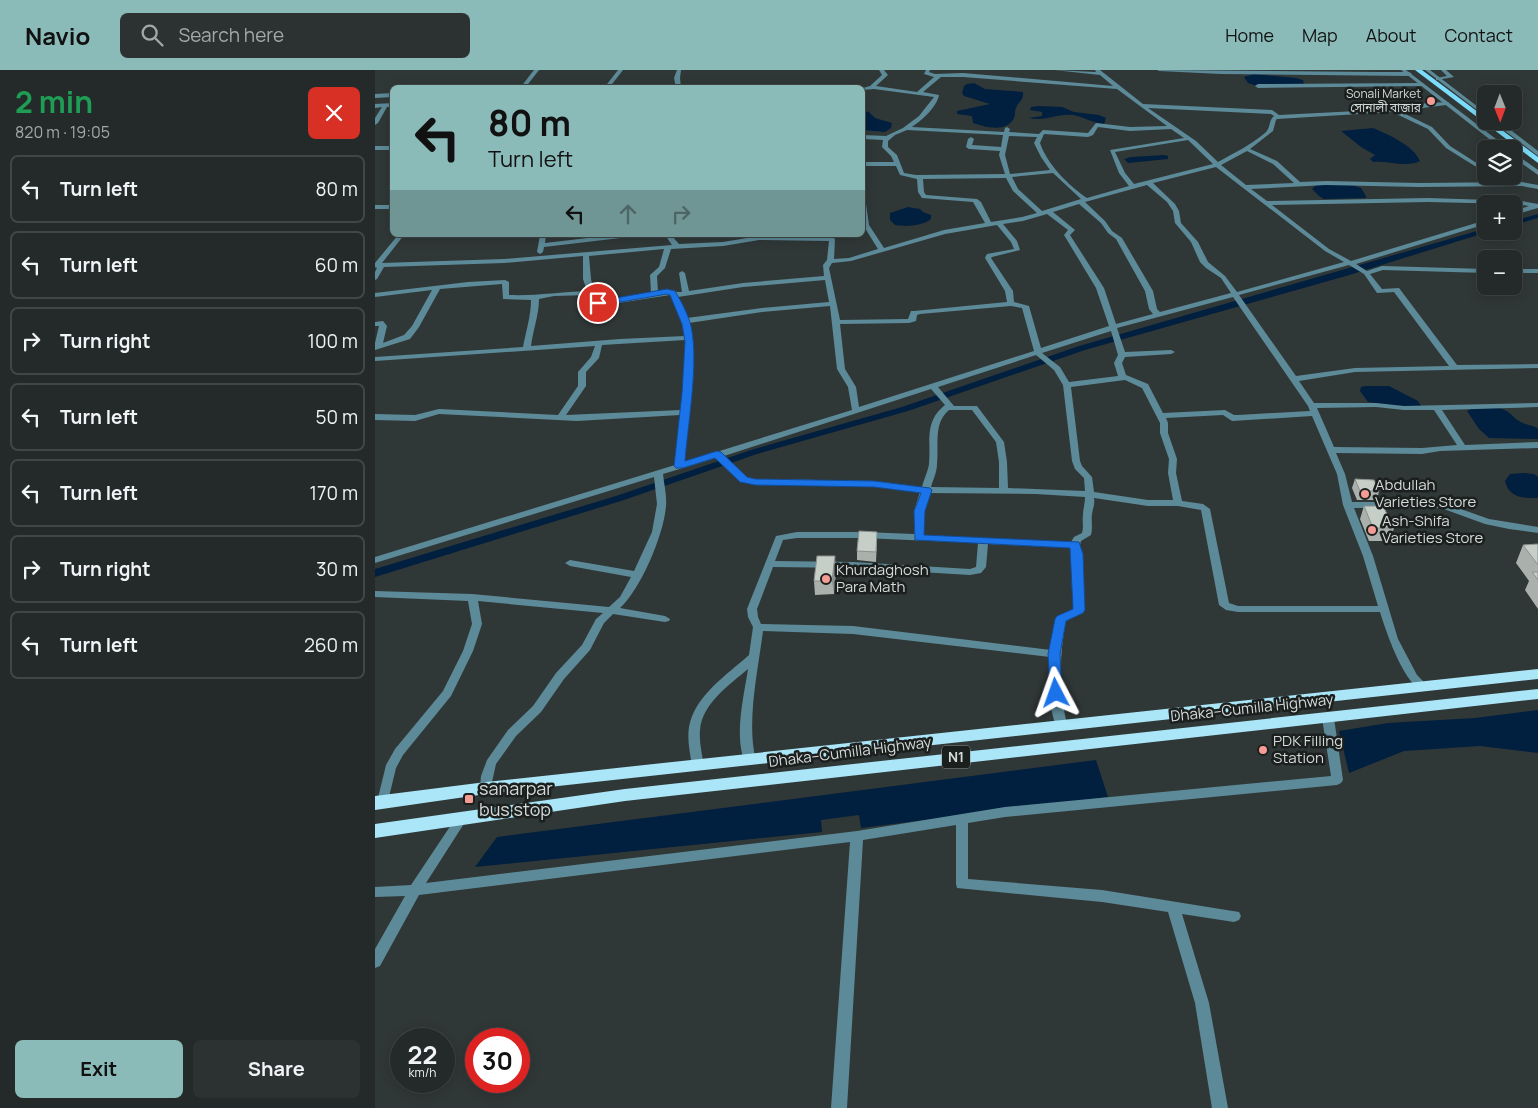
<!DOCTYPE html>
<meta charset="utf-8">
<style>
body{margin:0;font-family:Manrope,"Noto Sans Bengali",sans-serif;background:#2c3231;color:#f1f3f6;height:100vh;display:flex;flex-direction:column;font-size:19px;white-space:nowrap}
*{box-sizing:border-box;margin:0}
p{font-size:16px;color:#a3a7a8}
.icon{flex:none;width:28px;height:28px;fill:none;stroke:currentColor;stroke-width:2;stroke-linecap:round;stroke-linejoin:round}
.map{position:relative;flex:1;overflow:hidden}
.panel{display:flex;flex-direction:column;background:#242a29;width:375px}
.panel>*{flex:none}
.banner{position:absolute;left:15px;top:15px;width:475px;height:152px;border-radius:8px;box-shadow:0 2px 12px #0003,0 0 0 1px #414646;background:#8bbbb9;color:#111;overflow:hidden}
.needle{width:32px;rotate:179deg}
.fabs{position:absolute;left:1102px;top:15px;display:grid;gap:10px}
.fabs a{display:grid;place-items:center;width:45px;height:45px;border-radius:8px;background:#242a29;box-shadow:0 2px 12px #0003,0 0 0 1px #414646;font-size:25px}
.speed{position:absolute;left:15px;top:958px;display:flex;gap:10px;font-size:25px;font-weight:700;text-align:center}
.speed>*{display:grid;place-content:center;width:65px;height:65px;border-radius:50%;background:#242a29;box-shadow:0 2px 12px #0003,0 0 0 1px #414646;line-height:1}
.speed small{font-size:12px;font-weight:400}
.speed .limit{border:8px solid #d22;background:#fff;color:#111}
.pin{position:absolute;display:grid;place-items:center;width:42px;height:42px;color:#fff;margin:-21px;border:2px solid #fff;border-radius:50%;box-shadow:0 1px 5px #0007}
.me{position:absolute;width:55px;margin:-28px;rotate:356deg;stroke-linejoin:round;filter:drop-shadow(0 0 4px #0008)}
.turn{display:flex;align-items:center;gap:18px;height:105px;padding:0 15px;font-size:22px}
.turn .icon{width:65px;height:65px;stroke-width:2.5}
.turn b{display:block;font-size:35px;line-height:42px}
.lanes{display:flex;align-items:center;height:48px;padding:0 15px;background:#0003;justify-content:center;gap:25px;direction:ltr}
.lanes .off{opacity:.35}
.round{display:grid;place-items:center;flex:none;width:52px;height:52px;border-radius:8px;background:#2c3231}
.summary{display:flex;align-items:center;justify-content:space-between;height:85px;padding:0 15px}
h1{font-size:30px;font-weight:700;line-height:38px;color:#1e9e55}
.action{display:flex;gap:10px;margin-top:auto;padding:10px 15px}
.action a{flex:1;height:58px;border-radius:8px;background:#8bbbb9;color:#111;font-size:20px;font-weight:700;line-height:58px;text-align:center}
.action a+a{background:#2c3231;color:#f1f3f6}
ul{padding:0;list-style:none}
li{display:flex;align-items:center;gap:15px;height:68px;margin:0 10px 8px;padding:0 5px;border:2px solid #414646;border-radius:8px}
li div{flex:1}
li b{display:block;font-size:19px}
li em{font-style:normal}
header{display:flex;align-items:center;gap:30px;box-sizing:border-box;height:70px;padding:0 25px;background:#8bbbb9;color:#111}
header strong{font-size:24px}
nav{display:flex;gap:28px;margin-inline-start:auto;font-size:18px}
.search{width:350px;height:45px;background:#2c3231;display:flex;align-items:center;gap:12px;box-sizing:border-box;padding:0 18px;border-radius:8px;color:#a3a7a8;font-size:19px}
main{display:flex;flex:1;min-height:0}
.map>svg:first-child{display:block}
.water{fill:#011f3f}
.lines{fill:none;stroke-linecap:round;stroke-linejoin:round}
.canal{fill:#011f3f;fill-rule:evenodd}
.minor{fill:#5d8a98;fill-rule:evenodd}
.tertiary{fill:#5d8a98;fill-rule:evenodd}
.primary{fill:#7bddfb;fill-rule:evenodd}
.trunk{fill:#aae6f8;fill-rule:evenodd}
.wall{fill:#aab1ac}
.shaded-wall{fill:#8b908c}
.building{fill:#c6cec8;stroke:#8b908c}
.route{fill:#1a73e8;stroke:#114b97}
.poi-dot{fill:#f59c95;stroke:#1b1f1e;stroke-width:2}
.labels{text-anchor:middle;stroke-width:5;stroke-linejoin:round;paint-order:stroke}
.far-poi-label{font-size:12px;fill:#d4dad9;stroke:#1b1f1e;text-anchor:end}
.shield{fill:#1b1f1e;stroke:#9ca2a1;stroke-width:1}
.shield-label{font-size:14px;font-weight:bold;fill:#d4dad9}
.poi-label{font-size:15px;fill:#d4dad9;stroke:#1b1f1e;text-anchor:start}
.street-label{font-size:15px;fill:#d4dad9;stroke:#1b1f1e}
.near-poi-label{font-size:18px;fill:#d4dad9;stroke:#1b1f1e;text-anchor:start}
</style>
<header>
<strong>Navio</strong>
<div class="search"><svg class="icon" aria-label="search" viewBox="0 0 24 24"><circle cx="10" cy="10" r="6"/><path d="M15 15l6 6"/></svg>Search here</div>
<nav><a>Home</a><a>Map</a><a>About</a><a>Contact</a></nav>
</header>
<main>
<section class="panel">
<div class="summary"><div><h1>2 min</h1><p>820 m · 19:05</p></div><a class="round" style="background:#d93025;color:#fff"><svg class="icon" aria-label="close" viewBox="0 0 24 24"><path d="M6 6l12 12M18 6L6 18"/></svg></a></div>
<ul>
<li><svg class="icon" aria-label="left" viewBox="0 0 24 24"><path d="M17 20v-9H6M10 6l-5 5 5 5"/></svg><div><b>Turn left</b></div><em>80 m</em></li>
<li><svg class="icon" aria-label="left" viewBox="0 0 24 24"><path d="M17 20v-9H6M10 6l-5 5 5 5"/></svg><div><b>Turn left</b></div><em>60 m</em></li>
<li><svg class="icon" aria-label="right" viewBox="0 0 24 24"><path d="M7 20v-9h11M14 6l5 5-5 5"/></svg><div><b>Turn right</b></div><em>100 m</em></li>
<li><svg class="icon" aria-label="left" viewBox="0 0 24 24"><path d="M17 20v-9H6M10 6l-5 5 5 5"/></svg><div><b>Turn left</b></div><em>50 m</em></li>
<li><svg class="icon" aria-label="left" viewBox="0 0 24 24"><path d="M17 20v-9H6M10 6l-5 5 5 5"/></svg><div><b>Turn left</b></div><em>170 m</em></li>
<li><svg class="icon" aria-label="right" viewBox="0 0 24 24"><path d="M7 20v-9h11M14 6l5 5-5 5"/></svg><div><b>Turn right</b></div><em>30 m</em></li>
<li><svg class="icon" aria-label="left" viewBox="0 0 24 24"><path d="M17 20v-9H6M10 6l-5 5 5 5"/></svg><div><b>Turn left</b></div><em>260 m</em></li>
</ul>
<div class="action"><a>Exit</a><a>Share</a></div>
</section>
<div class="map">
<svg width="1163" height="1038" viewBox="0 0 1163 1038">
<rect width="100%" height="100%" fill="#303837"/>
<g class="water">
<polygon points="879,4 921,8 928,10 929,14 882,16 873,13 869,7"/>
<path d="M599,13L610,19L648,22C649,29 645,31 642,36C639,40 641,44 639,48C632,63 609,57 598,53L597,46L582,44V41L615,34L589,26L587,23L589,16L592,14Z"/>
<path d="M663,36L687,37L699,42L724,45L731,48L729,54C718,53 709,47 698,45C683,43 668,52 654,48L667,46V42L655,40L656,37Z"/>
<polygon points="488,41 494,42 500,48 517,53 516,58 510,62 488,60"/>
<path d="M998,58C1014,65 1038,75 1045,91C1032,98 1012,90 998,92L995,89L1000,85L986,77L966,61Z"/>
<polygon points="789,85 793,86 793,89 753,93 749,89 756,87"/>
<polygon points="974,114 986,118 991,126 991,128 949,129 944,126 937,119 941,115"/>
<path d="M533,137L545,139L548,142L556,145V149C548,156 530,157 520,155L515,150V143Z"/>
<polygon points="990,316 1014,316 1043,331 1046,336 1022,336 993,332 985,321 986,317"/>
<path d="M1121,337C1138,341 1136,348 1148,353C1154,356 1159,355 1163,359V369L1114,368L1104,359L1092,341L1098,338Z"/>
<path d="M1148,403L1159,404L1163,407V428C1148,428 1134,428 1130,411L1135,404Z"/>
<polygon points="1163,640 1163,683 1105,676 1029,681 974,703 964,661 1013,653 1100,648"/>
<polygon points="721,690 733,727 486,758 484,745 446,750 447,762 100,797 122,767"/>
</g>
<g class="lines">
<g class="canal">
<polygon points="1163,144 1163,148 1139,155 1139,151"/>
<polygon points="1109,159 1116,161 971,206 710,280 533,341 382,384 249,430 0,507 0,499 241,426 376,380 527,337 704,276"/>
</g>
<g class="minor">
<polygon points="159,0 164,0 150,18 145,18"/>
<polygon points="243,0 248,0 234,18 229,18"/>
<polygon points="302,0 306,0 305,8 306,18 301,18 299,8"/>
<path d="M504,0H509L513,5L501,16L542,22L559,7L549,4L551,0H555L554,2L560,4L588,3L738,16L725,5L679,0L721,2L720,0H725L768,34L897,40L904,45L1002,40L1053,33L1073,32L1074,33L1071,35L1024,41L1057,57L1075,76L1111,99V103L1071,78L1053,59L1017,42L902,49L901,50L898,61L875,79L902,91L925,112L951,111L1044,113L1147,112L1163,115V119L1147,116L1044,117L951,115L876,119L892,131L1053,128L1147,131L1163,134V138L1139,145V141L1154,136L1139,134L1053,132L897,135L954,179L976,191L1111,150V154L981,194L992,201L1007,196L1111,199V203L1008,200L995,204L1007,219L1024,218L1082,295L1163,294V298L980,302L924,311L939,333H1001L1029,336L1163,333V337L1067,340L1090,375L1163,372V378L1065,381L1047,384L961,383L970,404L977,432H1066L1114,449L1163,457V463L1134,459L1110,454L1066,438H979L998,486L1023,569L1042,605L1054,617L1053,620C1032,626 1010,558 1005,542H863L851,540L844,535L826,440L803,436H773L719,428C720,434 718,438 717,444C716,451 718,458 716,465L706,471L705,475L708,484L709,541L708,543L691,551C684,586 684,620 692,655L690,658H682C673,639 674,608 675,587L478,564L388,561C383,601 371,652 381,691L379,694L375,695L371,694C358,669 369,626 373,599C354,615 327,634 325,660C324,672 327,684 329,696L327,699L323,700L319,699L317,696C315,683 312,670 314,657C320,625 352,605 374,585L378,557L373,547L372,539L401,466L422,462H488L539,464V441L545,422L499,417L380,415L365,411L341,388L288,404C289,414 292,426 291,436C289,464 266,519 245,538L290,546L295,549L294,551L290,552L238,544L229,553L215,580L189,609L166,642L141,666L121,694L115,721L111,723L107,721L105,718L106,706L112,690L133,660L158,636L181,603L207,575L221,549L228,543L103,531L107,554L98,581L76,626L28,685L21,698L12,735L8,737L4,735L2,732L11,695L20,679L68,621L88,581L97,554L93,531L0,527V521L97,524L234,537L245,527L256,507L195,496L190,493L195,490L259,501L277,462L282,434L279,407L0,493V487L300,395L305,345L202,351L64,344L40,351L0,350V344L40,345L64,339L183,345L203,316V302L216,287L220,276L0,291V287L148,277C151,261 156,246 156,230L128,229L127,214L65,219L44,257L35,269L0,280V273L4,256H0V252L8,251L12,256L8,273L29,265L37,256L57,220L0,227V223L93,212L130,210L134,212V225C160,226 185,222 212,221L208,209V186L129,193L9,197L2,209L0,210V202L2,198L0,197V193L23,165H29L7,193L129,189L297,175L290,165H296L304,174L348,172L384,166L457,167L460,169L459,189L474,188L503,179L488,155V132L491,134L494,155L509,178L569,160L610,153L598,132L547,128L543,122L542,109L525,105L521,96H488V92H519L516,86L507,77L508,70L488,69V65L511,66L528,58L544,46L559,27L499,19L488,20V18L495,16L507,5ZM566,7H588L742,19L792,56L755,57L721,53L713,63L668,60L664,64L634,62L635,59L632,57L630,58L629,62L537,57C547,50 562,37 564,25L548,22ZM773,38L896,44L899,46C893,51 896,58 890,63C876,75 859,83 843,92L821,71ZM723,57L755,61L796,59L809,68L735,80L744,103L754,116L712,128C694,116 672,94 665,73L669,64L713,67L718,65ZM532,60L628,65L626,77L597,75L599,69L596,67L593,69L591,77L594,79L625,81L624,85L630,104L541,105L529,103L522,85L513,77V71L520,65ZM634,66L662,67L659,73L666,87L675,100L635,104L630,85ZM813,70L838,94L759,114L750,103L740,82ZM872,81L898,94L919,113L871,115L846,95ZM841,97L950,181L969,192L862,222L850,206L833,192L823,172L806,153L804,141L800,134L778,113ZM678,103L706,129L667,141L643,119L637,107ZM631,108L638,121L662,143L647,147L616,152L606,132L602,129L551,125L549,122L548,109ZM772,115L792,132L798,141L800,153L816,172L825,192L831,198L846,208L856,223L785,242L782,239L778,221L747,168L737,161L730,151L710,132ZM704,134L726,153L733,163L741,169L770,221L774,239L778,244L741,254L729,218L695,165L700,160L678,142ZM672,144L693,160L689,165L721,218L734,256L666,278L654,236L639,232L638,221L616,188L617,187L645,180L642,171L628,154L648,151ZM622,155L636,172L639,179L612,184L610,188L630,221L632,232L539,241H536L533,249L465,250L454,198L457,193L476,191L570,164ZM384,170L454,171L452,190L448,195L449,206L368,213L314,221L310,203L307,201L304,203L307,222H302L298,220L283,222L282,206L290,198L296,179L348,176ZM289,179L284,197L275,205L276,223L237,230H221L216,209L214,186ZM974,195L989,204L1002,223L1019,222L1074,296L980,298L921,306L864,225ZM450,210L454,232L387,238L312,248L303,227L368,217ZM213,225L215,234H237L295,225L307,254L310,266L245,269L156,276C158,260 164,245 164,229L179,226ZM858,227L933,336L935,341L863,345H859L850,340L788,343L773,314L751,305L747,293L750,287L796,284L800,282L796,280L750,282L742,258ZM455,236L462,299L473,317L477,340L309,392C313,354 325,289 314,253L387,242ZM636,236L647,238L659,281L484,337L481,317L470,299L465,254L534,253L541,251L542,245L545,244ZM736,261L743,285L739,293L743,306L694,312L685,297L667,283ZM310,270L309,310L306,340L191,345L211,316V302L224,288L227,275ZM661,285L679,300L688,315L697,391L700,399L709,408L710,421L633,418L632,392L629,372L602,336H579L563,317ZM750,310L767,318L785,353V363L794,389L793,403L798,430H773L719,422L717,407L707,396L705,391L696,317ZM556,319L570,335C549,352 556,370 554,394C553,401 549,409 547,417L499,411L380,409L371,407L349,386ZM1001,337L1029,340H1059L1082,375L1047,378L959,377L942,338ZM574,340H597L621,372L624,392V418L556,417C558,410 562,402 562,394C564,375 558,353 574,340ZM848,345L857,351L937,346L962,404L968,435L988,486L1003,536H863L854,533L835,439L828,434L807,431L801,403L802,389L793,363V353L791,348ZM554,423L661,424L710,427C710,434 708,439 708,445C707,451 709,457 707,463L699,467L696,472L549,465V441ZM422,468H488L603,473L601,497L595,499L478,492L400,491L408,470ZM613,474L696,478L698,484L699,539L682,547L681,549L676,580L478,556L386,554L383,547L382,539L398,497L478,498L595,505L606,503L611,497Z"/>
<polygon points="782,0 1003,2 1034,2 1037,4 1034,6 846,4 784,1"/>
<polygon points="1066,0 1071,0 1079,7 1061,10 1061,8 1072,6"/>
<polygon points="1048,13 1050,16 883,18 880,16 883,14"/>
<polygon points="18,23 18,27 0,28 0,24"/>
<polygon points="18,33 18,37 12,37 3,53 0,55 0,48 7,37 0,38 0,34"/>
<rect x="0" y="76" width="18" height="4"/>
<rect x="0" y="135" width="18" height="4"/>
<polygon points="111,165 132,165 129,167 114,168 112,167"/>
<polygon points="165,165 171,165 170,173 238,165 257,165 254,167 169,177 168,182 165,184 162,182"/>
<rect x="1139" y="199" width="24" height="4"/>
<polygon points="953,644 957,645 959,648 968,710 966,713 962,715 630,747 593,753 593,809 727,820 864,842 866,846 864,850 859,852 807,844 834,933 853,1038 837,1038 820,933 793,842 727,832 582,818 581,814 581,755 488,770 472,1038 456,1038 475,772 44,825 5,896 0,898 0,879 30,826 0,827 0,817 36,815 82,746 86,744 90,746 92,749 51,813 482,761 630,737 956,706 947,648 949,645"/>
</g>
<g class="tertiary">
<polygon points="1026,0 1031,0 1134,79 1127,79"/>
<polygon points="1050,0 1055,0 1111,43 1111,47"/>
<polygon points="1117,51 1124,51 1163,81 1163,86"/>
<polygon points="1139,83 1163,100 1163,105 1139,88"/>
</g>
<polygon class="primary" points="1040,0 1047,0 1111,48 1111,51 1115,51 1163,87 1163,93"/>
<g class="trunk">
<polygon points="1163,599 1163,609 111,724 0,740 0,726 111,712"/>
<polygon points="1163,619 1163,629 250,731 0,768 0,754 250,719"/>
</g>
</g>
<g class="wall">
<polygon points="980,409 1004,421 1002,430 982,430 977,418"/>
<polygon points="989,436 1019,458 1015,471 994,471 985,449"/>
<polygon points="502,462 502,470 501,492 482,490 482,481"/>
<polygon points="1163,474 1163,539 1150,520 1154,511 1141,493 1148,475"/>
<polygon points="461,500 459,524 440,525 439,511"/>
</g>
<polygon class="shaded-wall" points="460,486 461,500 459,524 457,511"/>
<g class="building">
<polygon points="980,409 999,410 1004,421 985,421"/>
<polygon points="989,436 1008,436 1019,458 998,458"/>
<polygon points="484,461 502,462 501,482 482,481"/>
<polygon points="1163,474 1163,495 1148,475"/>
<polygon points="442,486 460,486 457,511 439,511"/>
<polygon points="1157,502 1163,502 1163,510"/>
</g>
<path class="route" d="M292,219L300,221C306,231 313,244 316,256C324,292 313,353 310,391L342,381L346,382L372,407L380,409L499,411L555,418L557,420L550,441L549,465L704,472L708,484L710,540L708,543L691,551L685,584L687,623L685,626H677L675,623L673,584L680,549L682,546L698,539L695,478L540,470L539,441L546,423L499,417L380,415L365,412L340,388L308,398H301L299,396L307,323L310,272L307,254L295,225L292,224L223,236L219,233L223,231Z"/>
<g class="poi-dot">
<circle cx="1056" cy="31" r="5"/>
<circle cx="990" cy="424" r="5"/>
<circle cx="997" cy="460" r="5"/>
<circle cx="451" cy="509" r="5"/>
<circle cx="888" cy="680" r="5"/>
<rect x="89" y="724" width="10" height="10" rx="2.5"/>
</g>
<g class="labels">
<g class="far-poi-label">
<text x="1046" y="28">Sonali Market<tspan x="1046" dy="14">সোনালী বাজার</tspan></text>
</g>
<rect class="shield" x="567" y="675.5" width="28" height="23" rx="4"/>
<g class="shield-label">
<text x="581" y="692">N1</text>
</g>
<g class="poi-label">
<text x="1000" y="420">Abdullah<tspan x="1000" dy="17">Varieties Store</tspan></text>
<text x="1007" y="456">Ash-Shifa<tspan x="1007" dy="17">Varieties Store</tspan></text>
<text x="461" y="505">Khurdaghosh<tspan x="461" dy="17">Para Math</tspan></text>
<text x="898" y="676">PDK Filling<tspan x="898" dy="17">Station</tspan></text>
</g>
<g class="street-label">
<text transform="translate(877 638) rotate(-6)" y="5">Dhaka–Cumilla Highway</text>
<text transform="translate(475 682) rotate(-7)" y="5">Dhaka–Cumilla Highway</text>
</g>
<g class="near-poi-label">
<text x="104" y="725">sanarpar<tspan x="104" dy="21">bus stop</tspan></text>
</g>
</g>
</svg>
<div class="fabs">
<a><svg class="needle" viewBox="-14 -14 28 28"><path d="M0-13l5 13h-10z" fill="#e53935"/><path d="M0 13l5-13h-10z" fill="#a3a7a8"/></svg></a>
<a><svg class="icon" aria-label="layers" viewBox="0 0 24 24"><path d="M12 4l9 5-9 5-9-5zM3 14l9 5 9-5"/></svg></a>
<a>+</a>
<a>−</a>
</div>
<div class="speed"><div>22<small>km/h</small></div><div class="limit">30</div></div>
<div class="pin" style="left:223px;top:233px;background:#d93025"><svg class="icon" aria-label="arrive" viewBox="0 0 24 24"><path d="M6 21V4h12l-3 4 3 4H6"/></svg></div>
<svg class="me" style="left:681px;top:623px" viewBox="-20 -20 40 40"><path d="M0-17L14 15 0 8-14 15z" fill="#1a73e8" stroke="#fff" stroke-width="4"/></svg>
<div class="banner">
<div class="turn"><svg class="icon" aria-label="left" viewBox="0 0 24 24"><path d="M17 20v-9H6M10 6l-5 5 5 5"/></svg><div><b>80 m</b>Turn left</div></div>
<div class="lanes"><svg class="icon" aria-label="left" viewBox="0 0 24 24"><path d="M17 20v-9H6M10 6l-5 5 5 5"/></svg><svg class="icon off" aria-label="ahead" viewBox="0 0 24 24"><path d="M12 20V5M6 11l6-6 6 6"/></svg><svg class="icon off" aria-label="right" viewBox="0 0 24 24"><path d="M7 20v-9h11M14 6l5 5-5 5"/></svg></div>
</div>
</div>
</main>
